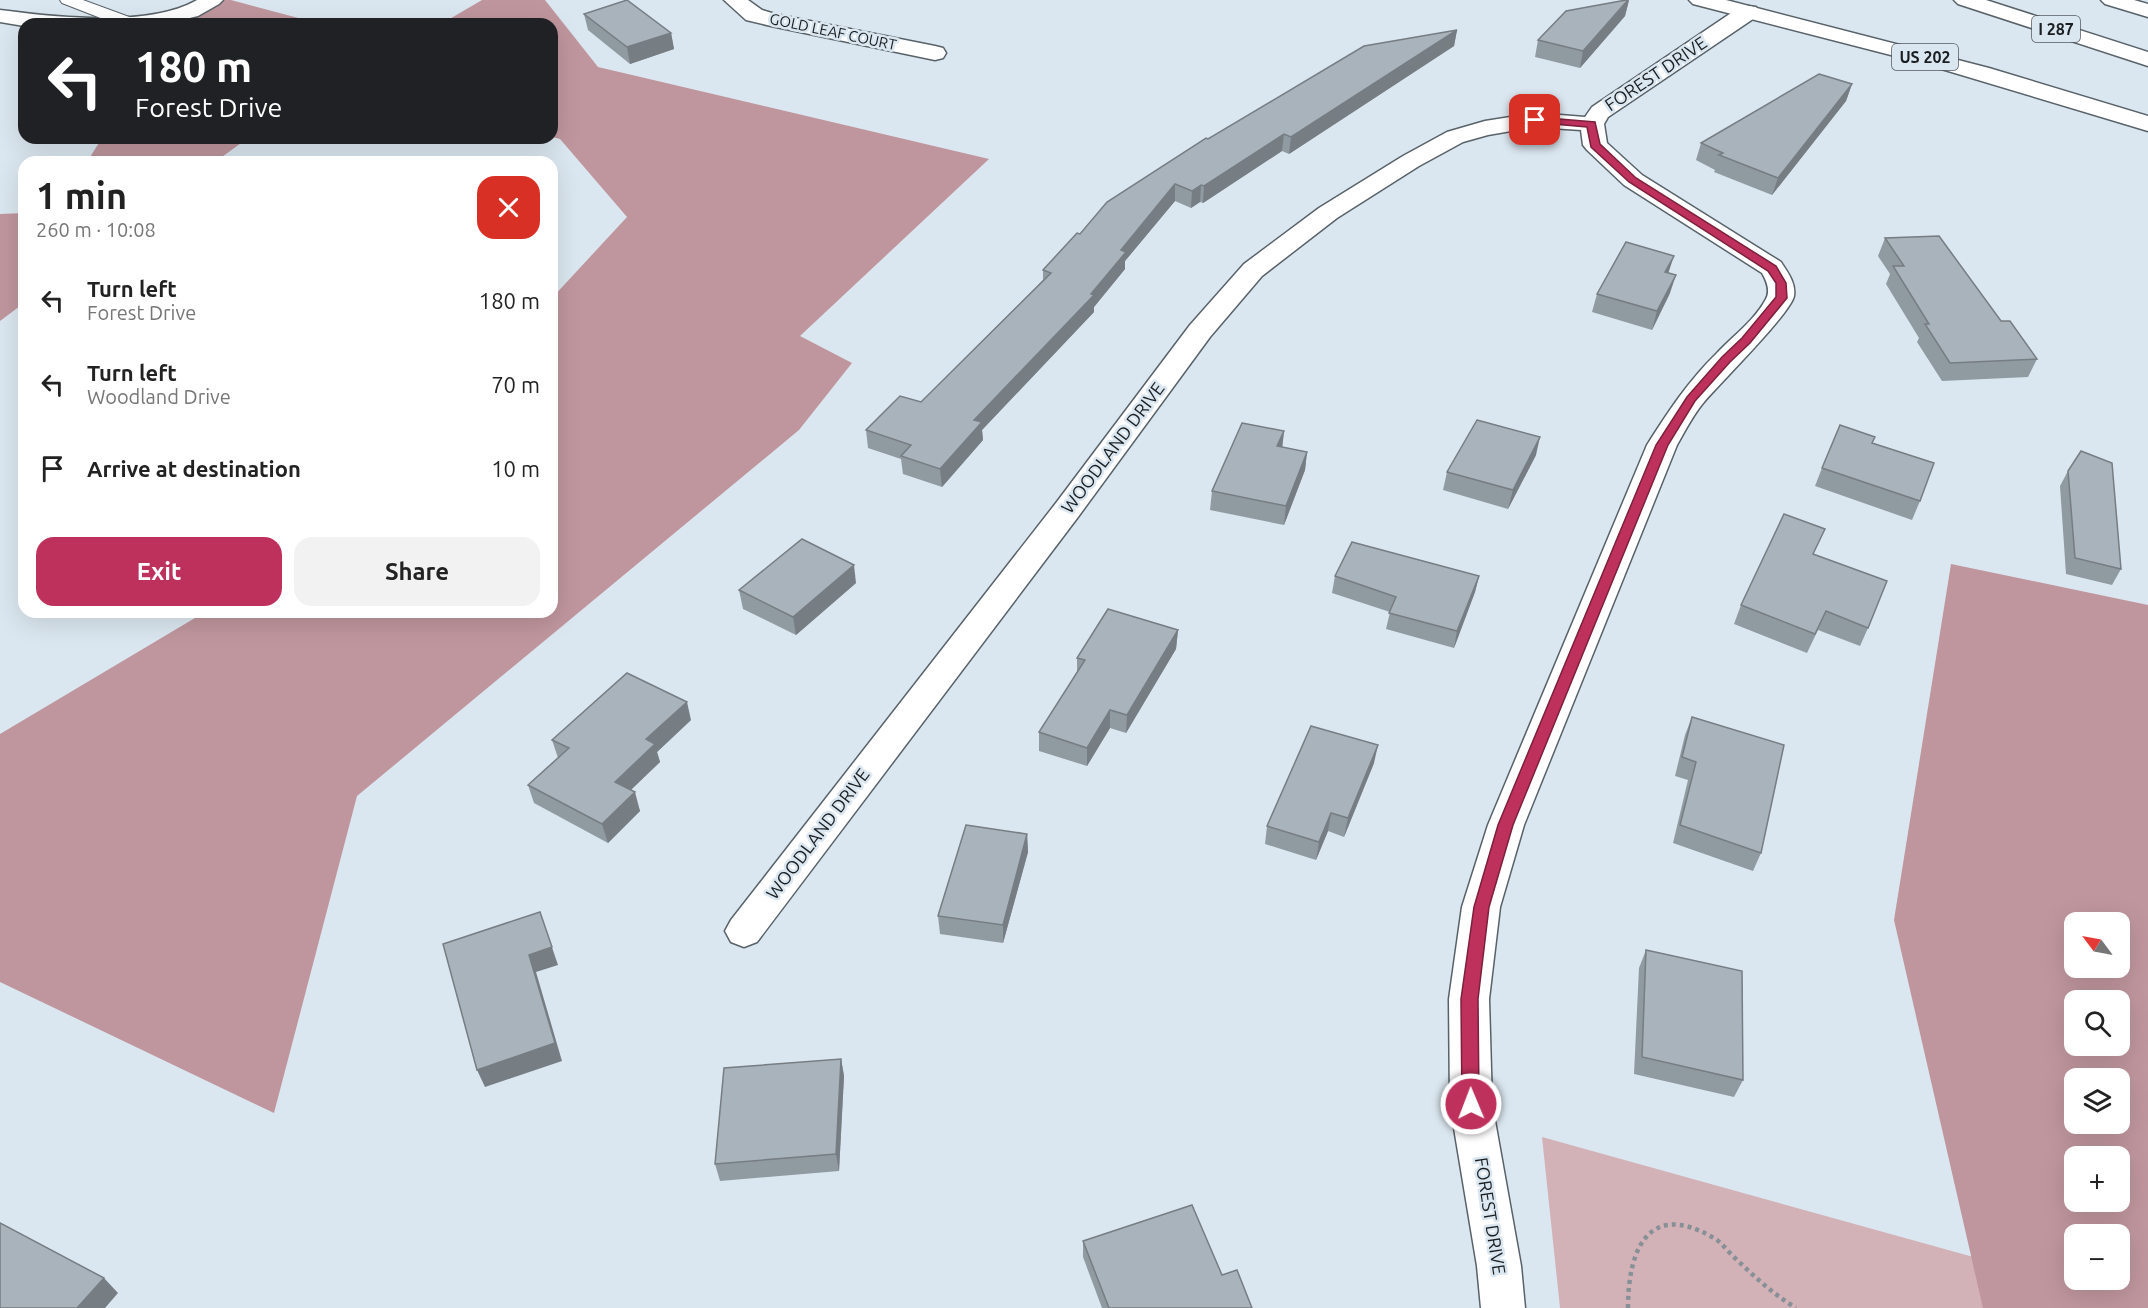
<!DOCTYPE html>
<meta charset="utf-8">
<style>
body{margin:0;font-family:Ubuntu,sans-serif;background:#f2f2f2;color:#222;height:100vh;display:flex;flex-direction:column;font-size:22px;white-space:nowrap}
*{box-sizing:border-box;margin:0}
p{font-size:20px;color:#767676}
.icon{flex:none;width:33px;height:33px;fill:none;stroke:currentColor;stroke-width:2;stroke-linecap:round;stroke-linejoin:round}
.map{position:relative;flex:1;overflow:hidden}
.side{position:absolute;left:18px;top:156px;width:540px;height:462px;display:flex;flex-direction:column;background:#fff;border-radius:18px;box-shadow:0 6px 24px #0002}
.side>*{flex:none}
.hud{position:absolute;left:18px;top:18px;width:540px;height:126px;border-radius:18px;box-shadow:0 6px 24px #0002;background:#202124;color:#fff;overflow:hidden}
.needle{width:39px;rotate:302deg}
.tools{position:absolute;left:2064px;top:912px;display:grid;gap:12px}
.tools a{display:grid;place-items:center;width:66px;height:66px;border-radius:12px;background:#fff;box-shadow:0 6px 24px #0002;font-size:30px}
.pin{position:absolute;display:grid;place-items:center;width:51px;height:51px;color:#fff;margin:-26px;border-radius:12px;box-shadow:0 3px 9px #0006}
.me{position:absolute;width:66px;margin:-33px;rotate:359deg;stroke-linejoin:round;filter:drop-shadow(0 0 4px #0008)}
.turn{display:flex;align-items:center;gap:21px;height:126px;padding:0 18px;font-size:27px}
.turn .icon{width:78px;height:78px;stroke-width:2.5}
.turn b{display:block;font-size:42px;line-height:51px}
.round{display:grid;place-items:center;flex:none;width:63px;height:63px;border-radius:18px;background:#f2f2f2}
.headline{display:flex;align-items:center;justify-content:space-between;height:102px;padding:0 18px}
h1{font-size:36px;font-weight:700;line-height:45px}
.action{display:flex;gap:12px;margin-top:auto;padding:12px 18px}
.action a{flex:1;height:69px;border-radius:18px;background:#bf315d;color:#fff;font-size:24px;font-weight:700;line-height:69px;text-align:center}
.action a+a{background:#f2f2f2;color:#222}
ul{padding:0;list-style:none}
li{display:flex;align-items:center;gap:18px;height:84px;padding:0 18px}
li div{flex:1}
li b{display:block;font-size:22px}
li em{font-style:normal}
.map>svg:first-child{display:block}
.green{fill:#d3b2b7}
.forest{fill:#bf969d;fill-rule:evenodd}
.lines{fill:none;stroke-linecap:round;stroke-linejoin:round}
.lane-casing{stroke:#586269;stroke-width:2}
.street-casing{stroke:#586269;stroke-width:3}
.primary-casing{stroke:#586269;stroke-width:3}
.highway-casing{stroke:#586269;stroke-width:3}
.path{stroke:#879096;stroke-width:4.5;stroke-dasharray:4 4;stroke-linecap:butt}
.lane{fill:#fff;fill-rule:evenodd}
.street{fill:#fff;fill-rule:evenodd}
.primary{fill:#fff;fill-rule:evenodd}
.highway{fill:#fff;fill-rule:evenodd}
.wall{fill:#909aa1}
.shaded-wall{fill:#767d83}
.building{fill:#a8b3bb;stroke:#767d83;stroke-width:1.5}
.route{fill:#bf315d;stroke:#7c203c;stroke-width:1.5}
.labels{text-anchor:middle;stroke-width:5;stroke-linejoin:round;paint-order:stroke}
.far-street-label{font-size:15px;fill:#1a1e21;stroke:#dbe7f0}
.shield{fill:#dbe7f0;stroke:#545a5f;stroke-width:1.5}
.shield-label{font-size:16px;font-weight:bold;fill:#1a1e21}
.street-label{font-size:18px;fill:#1a1e21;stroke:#dbe7f0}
</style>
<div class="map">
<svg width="2148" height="1308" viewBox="0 0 2148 1308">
<rect width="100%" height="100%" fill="#dbe7f0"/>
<polygon class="green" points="1542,1137 1977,1258 1988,1308 1560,1308"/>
<g class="forest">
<polygon points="210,0 231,0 321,24 172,24"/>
<polygon points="482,0 545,0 598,67 989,159 800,336 852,363 799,430 357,796 274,1113 0,982 0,734 205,612 552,612 552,298 627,217 560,139 552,137 552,24 441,24"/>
<polygon points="102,138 248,138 215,162 87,162"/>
<polygon points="24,213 24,303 0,321 0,214"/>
<path d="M1951,564L2148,605V1308H1983L1894,920ZM2120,922V968H2074V922ZM2120,1000V1046H2074V1000ZM2120,1078V1124H2074V1078ZM2120,1156V1202H2074V1156ZM2120,1234V1280H2074V1234Z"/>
</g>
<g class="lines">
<g class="lane-casing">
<polygon id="lane" points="60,0 83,0 132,18 134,22 133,24 116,24 62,3"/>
</g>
<g class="street-casing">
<g id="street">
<path d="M197,0H223L219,4L198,16L165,24L24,26L0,22V10C54,17 149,28 197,0Z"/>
<polygon points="724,0 748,0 762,10 775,14 935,46 943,48 946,53 943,58 935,60 771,26 746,20"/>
<path d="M1748,6L1756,7L1759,12L1756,17L1608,117L1604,124L1607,143L1642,175L1781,262C1788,273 1796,283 1794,296C1791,313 1720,383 1704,402C1693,415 1685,431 1677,445L1524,825L1500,907L1489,999L1492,1104L1521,1266L1525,1308H1481L1477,1266L1450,1104L1449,999L1462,907L1488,825L1647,445C1668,412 1689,380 1717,353C1733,336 1755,320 1766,299C1771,290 1766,280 1762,273L1624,185L1587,150L1583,145L1581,130L1535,127L1488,135L1463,142L1419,166L1337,218L1262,276L1210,337L1078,517L757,942L744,947L731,942L725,931L731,920L1056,503L1190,325L1244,264L1319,208L1403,156L1447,132L1485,121L1535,113L1585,117L1592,107L1740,7Z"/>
</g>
</g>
<g class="primary-casing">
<polygon id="primary" points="1689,0 1726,0 1989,68 2148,116 2148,131 1918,62 1693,4"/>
</g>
<g class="highway-casing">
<g id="highway">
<polygon points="1954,0 1986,0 2148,52 2148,66 1958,4"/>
<polygon points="2101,0 2134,0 2148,4 2148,17 2105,4"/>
</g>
</g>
<path class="path" d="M1628,1308C1628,1252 1647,1200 1712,1237C1721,1241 1728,1252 1736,1259C1755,1277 1773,1294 1796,1308"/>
<use href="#lane" class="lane"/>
<use href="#street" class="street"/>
<use href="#primary" class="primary"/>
<use href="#highway" class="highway"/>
</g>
<g class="wall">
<polygon points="1629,0 1625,16 1580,68 1535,57 1538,40"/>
<polygon points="584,14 671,33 674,49 630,64 588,30"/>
<polygon points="1457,30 1454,46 1289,154 1282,151 1203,203 1200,202 1191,208 1175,201 1125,261 1125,269 1094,307 1094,312 982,430 983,440 942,487 903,474 901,459 868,448 866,430 921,402 1043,280 1043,270 1080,234 1208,139"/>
<polygon points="1852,84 1846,101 1772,195 1714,172 1715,170 1696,160 1701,143"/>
<polygon points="1885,238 2001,321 2037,359 2028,377 1942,381 1917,342 1919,338 1886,284 1890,274 1878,256"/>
<polygon points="1669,273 1670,293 1652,330 1592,312 1597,294"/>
<polygon points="1284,431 1282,447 1307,452 1305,470 1284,525 1210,510 1212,491"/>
<polygon points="1872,443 1920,501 1912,520 1815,486 1822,468"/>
<polygon points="1536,455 1508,509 1443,490 1447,472"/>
<polygon points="2068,471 2121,569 2112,585 2066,574 2060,486"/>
<polygon points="1814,555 1868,628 1860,646 1818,630 1807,653 1734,624 1741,605"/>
<polygon points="1335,576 1479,576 1475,592 1454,648 1386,629 1390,612 1332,593"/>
<polygon points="856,583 796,635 743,609 739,590"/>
<polygon points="1178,630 1176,649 1126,733 1110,728 1087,766 1039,751 1039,732 1077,672 1077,658"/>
<polygon points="1692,717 1761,853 1753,871 1673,843 1688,780 1675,776 1685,735"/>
<polygon points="691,720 657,752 660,762 631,790 640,811 608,843 534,803 528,785 558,758 552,740"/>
<polygon points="1374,763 1344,837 1328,831 1316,860 1265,844 1267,826"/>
<polygon points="1027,834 1028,852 1003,943 940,934 938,916"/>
<polygon points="1646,950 1743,1080 1734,1097 1634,1074 1639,968"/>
<polygon points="841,1059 844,1076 839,1171 720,1181 715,1164"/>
<polygon points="1083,1241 1222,1275 1252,1308 1102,1308 1083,1257"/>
</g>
<g class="shaded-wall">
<polygon points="1629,0 1625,16 1580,68 1583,51"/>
<polygon points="1457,30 1454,46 1289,154 1291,137"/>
<polygon points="671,33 674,49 630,64 627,47"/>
<polygon points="1852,84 1846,101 1772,195 1778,178"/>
<polygon points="1284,134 1282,151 1203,203 1204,186"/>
<polygon points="1175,184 1175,201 1125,261 1125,269 1094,307 1094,312 982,430 983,440 942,487 940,469 974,420 1121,250"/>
<polygon points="1201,185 1200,202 1191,208 1192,191"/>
<polygon points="1674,256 1668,274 1665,272"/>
<polygon points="1676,275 1670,293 1652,330 1657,311"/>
<polygon points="1284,431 1282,450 1277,446"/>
<polygon points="1540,437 1536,455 1508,509 1513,490"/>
<polygon points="1307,452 1305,470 1284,525 1286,506"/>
<polygon points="854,565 856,583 796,635 793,617"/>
<polygon points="1479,576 1475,592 1454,648 1457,631"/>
<polygon points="1178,630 1176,649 1126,733 1127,715"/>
<polygon points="687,702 691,720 657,752 660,762 620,800 615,782 646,739"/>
<polygon points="1110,710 1110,728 1087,766 1087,748"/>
<polygon points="1378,745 1374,763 1344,837 1348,818"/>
<polygon points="635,792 640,811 608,843 602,824"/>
<polygon points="1331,813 1328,831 1316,860 1319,842"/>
<polygon points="1027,834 1028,852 1003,943 1003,925"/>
<polygon points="540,912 558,965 536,972 562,1061 485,1087 477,1070 529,955"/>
<polygon points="841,1059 844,1076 839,1171 836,1154"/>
<polygon points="104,1278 118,1293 105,1308 77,1308"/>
</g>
<g class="building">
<polygon points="627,0 671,33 627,47 584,14"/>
<polygon points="1626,0 1628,0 1583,51 1538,40 1566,11"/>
<polygon points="1457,30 1291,137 1284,134 1204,186 1201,185 1192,191 1175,184 1121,250 1126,252 1091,294 1094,295 974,420 982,422 940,469 901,456 911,445 866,430 900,396 921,402 1051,273 1043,270 1077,233 1080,234 1107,202 1206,138 1208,139 1364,46"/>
<polygon points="1819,74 1852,84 1778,178 1719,155 1723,153 1701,143"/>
<polygon points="1939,236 2001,321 2010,321 2037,359 1950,363 1925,324 1929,324 1893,266 1904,266 1885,238"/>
<polygon points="1626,242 1674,256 1665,272 1676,275 1657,311 1597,294"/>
<polygon points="1477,420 1540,437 1513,490 1447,472"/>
<polygon points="1242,423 1284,431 1277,446 1307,452 1286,506 1212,491"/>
<polygon points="1840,425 1875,437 1872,443 1934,463 1920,501 1822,468"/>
<polygon points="2081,451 2112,463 2121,569 2075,558 2068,471"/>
<polygon points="1784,514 1825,529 1813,554 1887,581 1868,628 1826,611 1815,634 1741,605"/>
<polygon points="802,539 854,565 793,617 739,590"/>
<polygon points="1352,542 1479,576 1457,631 1389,613 1396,597 1335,576"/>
<polygon points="1108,609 1178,630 1127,715 1110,710 1087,748 1039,732 1085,660 1077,658"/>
<polygon points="627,673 687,702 646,739 655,744 615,782 635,792 602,824 528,785 569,748 552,740"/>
<polygon points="1692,717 1784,745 1761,853 1680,825 1696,762 1682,757"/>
<polygon points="1311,726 1378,745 1348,818 1331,813 1319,842 1267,826"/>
<polygon points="966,825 1027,834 1003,925 938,916"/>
<polygon points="540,912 552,947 529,955 555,1043 477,1070 443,944"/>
<polygon points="1646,950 1742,971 1743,1080 1642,1057"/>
<polygon points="841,1059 836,1154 715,1164 724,1068"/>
<polygon points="1192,1205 1222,1275 1237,1270 1252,1308 1109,1308 1083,1241"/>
<polygon points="0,1223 104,1278 77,1308 0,1308"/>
</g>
<polygon class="route" points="1535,117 1595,122 1600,144 1636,178 1776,266 1786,283 1787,298 1750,343 1730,362 1695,401 1668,445 1513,825 1489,907 1478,999 1479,1104 1477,1109 1471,1111 1465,1109 1462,1104 1461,999 1474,907 1498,825 1656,445 1687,397 1722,357 1742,338 1776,297 1776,283 1768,271 1629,182 1591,147 1587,127 1531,122 1530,120"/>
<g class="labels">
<g class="far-street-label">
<text transform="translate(833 32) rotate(12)" y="5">GOLD LEAF COURT</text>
</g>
<g class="shield">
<rect x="2032" y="16" width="48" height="26" rx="4.5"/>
<rect x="1892" y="44" width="66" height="26" rx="4.5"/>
</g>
<g class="shield-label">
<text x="2056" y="35">I 287</text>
<text x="1925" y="63">US 202</text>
</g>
<g class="street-label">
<text transform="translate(1656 74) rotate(-34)" y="6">FOREST DRIVE</text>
<text transform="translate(1113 448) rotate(-53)" y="6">WOODLAND DRIVE</text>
<text transform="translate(818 834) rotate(-53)" y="6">WOODLAND DRIVE</text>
<text transform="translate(1490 1216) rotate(81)" y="6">FOREST DRIVE</text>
</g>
</g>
</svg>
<div class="tools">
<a><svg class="needle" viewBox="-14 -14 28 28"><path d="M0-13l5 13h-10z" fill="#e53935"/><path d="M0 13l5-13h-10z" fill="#767676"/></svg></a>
<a><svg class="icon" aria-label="search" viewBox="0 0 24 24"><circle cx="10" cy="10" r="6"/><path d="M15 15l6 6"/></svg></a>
<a><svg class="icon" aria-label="layers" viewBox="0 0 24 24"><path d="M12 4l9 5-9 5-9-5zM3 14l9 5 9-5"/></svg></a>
<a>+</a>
<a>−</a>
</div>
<div class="pin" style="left:1535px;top:120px;background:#d93025"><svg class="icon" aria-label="arrive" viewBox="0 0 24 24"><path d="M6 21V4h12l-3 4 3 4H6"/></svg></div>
<svg class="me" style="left:1471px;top:1104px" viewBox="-20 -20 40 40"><circle r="17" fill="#bf315d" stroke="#fff" stroke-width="3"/><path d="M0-11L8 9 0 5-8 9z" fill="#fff"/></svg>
<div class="hud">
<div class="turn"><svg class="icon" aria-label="left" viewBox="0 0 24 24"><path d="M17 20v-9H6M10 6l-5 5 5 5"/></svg><div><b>180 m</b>Forest Drive</div></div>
</div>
<section class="side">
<div class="headline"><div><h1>1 min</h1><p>260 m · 10:08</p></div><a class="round" style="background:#d93025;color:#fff"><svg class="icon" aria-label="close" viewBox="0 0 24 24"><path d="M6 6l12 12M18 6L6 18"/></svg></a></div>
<ul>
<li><svg class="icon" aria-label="left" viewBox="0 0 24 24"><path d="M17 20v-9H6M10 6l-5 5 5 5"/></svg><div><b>Turn left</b><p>Forest Drive</p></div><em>180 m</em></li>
<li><svg class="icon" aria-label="left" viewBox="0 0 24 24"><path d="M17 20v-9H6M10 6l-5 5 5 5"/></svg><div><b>Turn left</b><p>Woodland Drive</p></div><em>70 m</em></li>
<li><svg class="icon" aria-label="arrive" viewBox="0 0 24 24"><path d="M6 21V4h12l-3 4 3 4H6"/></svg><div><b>Arrive at destination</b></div><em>10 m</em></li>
</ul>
<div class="action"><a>Exit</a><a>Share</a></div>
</section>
</div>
